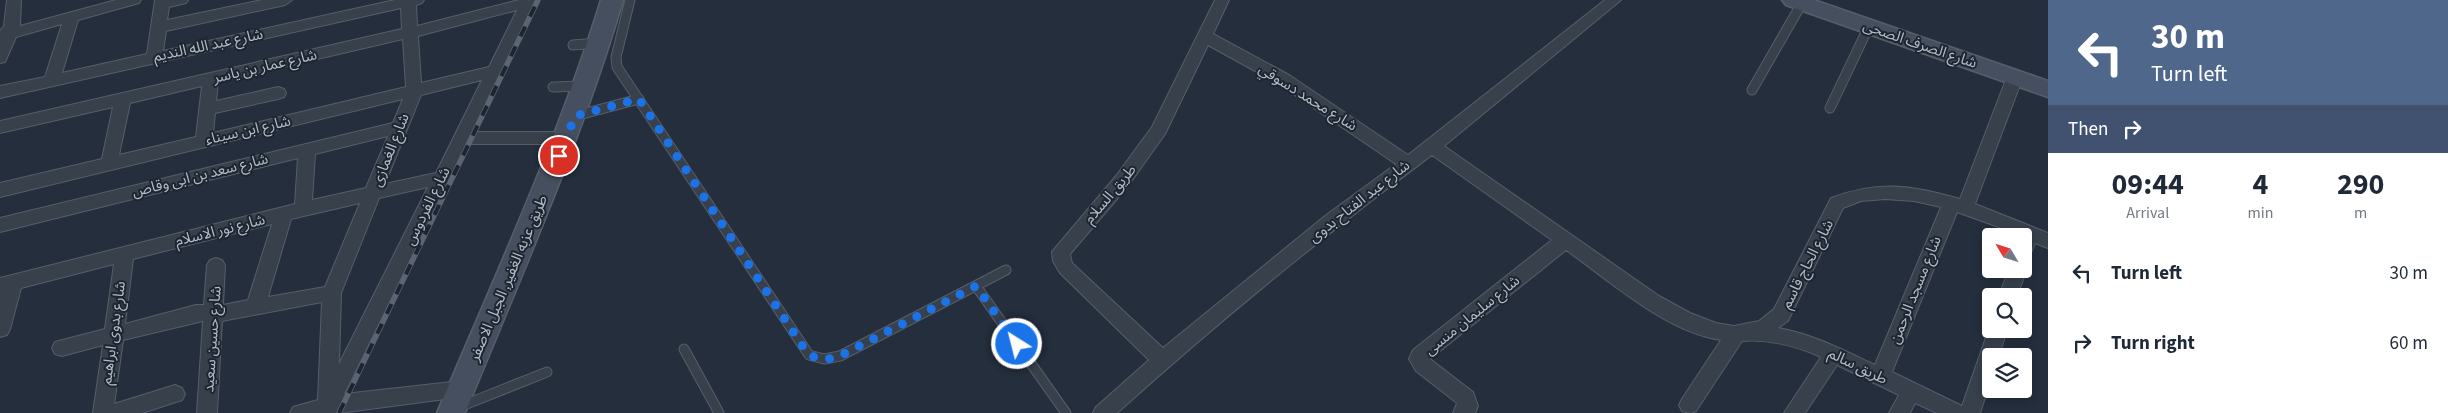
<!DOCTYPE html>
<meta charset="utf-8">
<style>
body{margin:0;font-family:"Source Sans 3","Noto Sans Arabic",sans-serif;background:#f2f2f3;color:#1f2937;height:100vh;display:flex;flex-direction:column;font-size:19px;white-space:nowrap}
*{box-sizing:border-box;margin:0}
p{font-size:16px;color:#747a83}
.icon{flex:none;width:28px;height:28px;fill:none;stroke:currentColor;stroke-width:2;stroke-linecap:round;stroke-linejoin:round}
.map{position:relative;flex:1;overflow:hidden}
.details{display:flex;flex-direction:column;background:#fff;width:400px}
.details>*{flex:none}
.hud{background:#50678c;color:#fff;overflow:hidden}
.needle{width:32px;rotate:308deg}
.fabs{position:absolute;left:1982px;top:228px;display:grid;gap:10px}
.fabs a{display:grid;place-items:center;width:50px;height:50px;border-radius:5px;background:#fff;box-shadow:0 2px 8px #0003;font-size:25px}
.pin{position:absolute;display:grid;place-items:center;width:42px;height:42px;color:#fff;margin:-21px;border:2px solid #fff;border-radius:50%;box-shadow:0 1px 5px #0007}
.me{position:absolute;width:55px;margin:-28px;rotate:324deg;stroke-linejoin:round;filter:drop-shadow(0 0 4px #0008)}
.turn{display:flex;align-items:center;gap:18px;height:105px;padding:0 20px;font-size:22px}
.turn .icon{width:65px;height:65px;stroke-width:2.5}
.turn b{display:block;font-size:35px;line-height:42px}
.then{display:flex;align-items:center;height:48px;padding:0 20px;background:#0003;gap:10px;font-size:19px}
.eta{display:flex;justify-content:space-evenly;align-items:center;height:85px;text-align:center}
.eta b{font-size:30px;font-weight:700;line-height:35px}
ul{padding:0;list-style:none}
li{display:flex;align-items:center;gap:15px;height:70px;padding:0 20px}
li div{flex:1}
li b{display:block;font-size:19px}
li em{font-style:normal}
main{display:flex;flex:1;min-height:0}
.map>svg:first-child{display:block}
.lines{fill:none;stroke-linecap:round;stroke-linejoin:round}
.lane-casing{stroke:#565e6a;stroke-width:11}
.street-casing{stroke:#565e6a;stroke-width:2}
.secondary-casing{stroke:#565e6a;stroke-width:3}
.lane{stroke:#38404c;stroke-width:9}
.street{fill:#38404c;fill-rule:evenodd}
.secondary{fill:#464f5f;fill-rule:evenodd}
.rail-casing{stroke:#5a6473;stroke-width:5.5}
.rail{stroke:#1d2531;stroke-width:4;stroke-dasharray:11;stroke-linecap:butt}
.route{stroke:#1a73e8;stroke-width:9;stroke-dasharray:0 16.2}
.labels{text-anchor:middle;stroke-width:4;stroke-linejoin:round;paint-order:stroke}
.street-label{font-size:15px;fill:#b4bbc8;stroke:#1d2531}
</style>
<main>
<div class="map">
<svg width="2048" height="413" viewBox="0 0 2048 413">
<rect width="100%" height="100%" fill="#242e3c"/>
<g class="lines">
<g class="lane-casing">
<g id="lane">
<polyline points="630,0 616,57 617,67 809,355 824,359 840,356 1006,270"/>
<polyline points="573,45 598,43"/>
<polyline points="553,87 583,86"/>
<polyline points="1752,90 1802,3"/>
<polyline points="1830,108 1869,26"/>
<polyline points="575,116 639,99"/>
<polyline points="976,286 1066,413"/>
<polyline points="684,349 719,413"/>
<polyline points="459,407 547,372"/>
</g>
</g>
<g class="street-casing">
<g id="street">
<path d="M7,0H21L20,26L116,0H141L139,3L78,20L62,73L147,54L155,0H188L186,3L169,7L167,20L262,0H292L285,5L166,31L163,51L395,0H424L422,3L416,5L417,26L519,0H537L473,132H566L572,134L574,138L572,142L566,144H467L344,394L461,381L468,384L471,390L468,396L339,413H290L293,407L318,400L322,302L222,321L217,413H197L203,321L123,340L114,404L175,385L182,388L185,394L182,400L142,413H93L103,345L62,356L55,354L52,348L55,342L105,329L114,264L21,288L10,329L7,335L0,337V278L295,204L298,158L0,232V218L393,123L403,99L0,197V183L102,159L113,107L0,133V121L402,29L401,8L0,98V86L45,77L62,24L16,37L5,62L0,63V31L4,26ZM517,10L489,67L421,83L418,36ZM403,39L406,87L213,133L215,113L278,99L284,97L286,93L284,89L278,87L216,101L218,82ZM482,80L436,173L385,184L421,95ZM202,86L196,137L119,155L130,103ZM388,136L366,188L312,200L315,154ZM428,187L339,364L341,293L379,198ZM360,203L325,287L268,297L291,219ZM272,224L248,300L223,305L225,265L222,260L216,258L210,260L207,265L204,305H196L125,324L133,259Z"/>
<path d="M1215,0H1229L1213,34L1289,75L1408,155L1605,0H1621L1444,146L1659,296L1690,313L1716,323L1734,326L1759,321L1774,309L1831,198C1879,180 1911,185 1960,199L2007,77L2009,73H2021L2023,77L1975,204L2048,233V248L2035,243L2030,255L2024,257V236L1957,212L1892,372L1962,406L1991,323V329H2007L1999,356H1991V379L1980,413H1937L1915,403L1910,413H1889L1899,395L1837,365L1805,413H1784L1821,357C1797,346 1768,339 1742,341L1696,411L1691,413L1682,411L1679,405L1682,399L1721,340C1666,332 1610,281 1566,250L1430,359L1473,392L1478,406L1475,413H1453L1457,403L1416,371L1409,359L1413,350L1552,240L1432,155C1323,236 1218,322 1117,413H1093L1096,407L1149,360L1060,273L1053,261L1052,252L1116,176L1152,127ZM1208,45L1277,83L1396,164L1325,216L1163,348L1072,263L1070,254L1128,186L1165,134ZM1885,199L1914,201L1941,207L1875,365C1843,350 1813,334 1778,328L1788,321L1843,208L1861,201Z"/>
<polygon points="2024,264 2027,269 2017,296 1999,296 2009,269 2024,269"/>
</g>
</g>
<g class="secondary-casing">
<g id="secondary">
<path d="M601,0H623C581,142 521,276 465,413H437C495,276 557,142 601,0Z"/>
<polygon points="1782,0 1814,0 2048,81 2048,97 1786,5"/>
</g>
</g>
<use href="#lane" class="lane"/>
<use href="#street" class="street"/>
<use href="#secondary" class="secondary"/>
<g class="rail-casing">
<polyline id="rail" points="339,413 538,0"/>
</g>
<use href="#rail" class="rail"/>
</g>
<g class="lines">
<path class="route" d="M559,156L575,116L639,99L804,348C813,361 825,361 840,356L976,286L1017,344"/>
</g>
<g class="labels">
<g class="street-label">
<text transform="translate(1920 44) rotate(19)" y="5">شارع الصرف الصحى</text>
<text transform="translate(208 45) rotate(-12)" y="5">شارع عبد الله النديم</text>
<text transform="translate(265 66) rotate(-13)" y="5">شارع عمار بن ياسر</text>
<text transform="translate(1308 97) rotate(32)" y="5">شارع محمد دسوقي</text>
<text transform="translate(248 130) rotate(-13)" y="5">شارع ابن سيناء</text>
<text transform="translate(390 150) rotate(-68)" y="5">شارع الغمازى</text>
<text transform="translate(200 175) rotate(-14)" y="5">شارع سعد بن ابى وقاص</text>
<text transform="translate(1110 194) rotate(-50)" y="5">طريق السلام</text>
<text transform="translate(1359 201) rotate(-38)" y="5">شارع عبد الفتاح بدوى</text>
<text transform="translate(427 206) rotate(-64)" y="5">شارع الفردوس</text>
<text transform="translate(220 230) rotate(-14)" y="5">شارع نور الاسلام</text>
<text transform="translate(1807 264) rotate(-63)" y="5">شارع الحاج قاسم</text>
<text transform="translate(508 278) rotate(-67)" y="5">طريق عزبه الغفير, الجبل الاصفر</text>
<text transform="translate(1915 290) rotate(-68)" y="5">شارع مسجد الرحمن</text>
<text transform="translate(1472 315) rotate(-39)" y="5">شارع سليمان منسى</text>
<text transform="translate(113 333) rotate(-82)" y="5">شارع بدوى ابراهيم</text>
<text transform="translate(212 339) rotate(-86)" y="5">شارع حسين سعيد</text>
<text transform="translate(1858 366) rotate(26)" y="5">طريق سالم</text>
</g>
</g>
</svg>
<div class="fabs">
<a><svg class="needle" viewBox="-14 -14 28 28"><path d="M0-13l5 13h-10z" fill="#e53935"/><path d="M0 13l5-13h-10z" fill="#747a83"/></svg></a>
<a><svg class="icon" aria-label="search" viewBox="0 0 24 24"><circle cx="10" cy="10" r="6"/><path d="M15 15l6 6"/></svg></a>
<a><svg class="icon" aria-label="layers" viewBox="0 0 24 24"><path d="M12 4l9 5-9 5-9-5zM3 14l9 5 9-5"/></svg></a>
</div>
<div class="pin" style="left:559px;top:156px;background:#d93025"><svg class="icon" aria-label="arrive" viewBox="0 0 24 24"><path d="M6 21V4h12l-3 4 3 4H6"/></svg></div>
<svg class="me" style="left:1017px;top:344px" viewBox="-20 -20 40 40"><circle r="17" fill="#1a73e8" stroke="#fff" stroke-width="3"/><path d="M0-11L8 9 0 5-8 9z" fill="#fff"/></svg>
</div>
<section class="details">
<div class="hud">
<div class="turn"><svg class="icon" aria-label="left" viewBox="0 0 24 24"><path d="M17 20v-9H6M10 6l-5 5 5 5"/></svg><div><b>30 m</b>Turn left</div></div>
<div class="then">Then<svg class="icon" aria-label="right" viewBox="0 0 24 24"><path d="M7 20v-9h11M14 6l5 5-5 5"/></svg></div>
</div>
<div class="eta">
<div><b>09:44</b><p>Arrival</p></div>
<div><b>4</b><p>min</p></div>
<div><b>290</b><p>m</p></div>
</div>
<ul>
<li><svg class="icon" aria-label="left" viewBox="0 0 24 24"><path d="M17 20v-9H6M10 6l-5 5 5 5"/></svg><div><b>Turn left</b></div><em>30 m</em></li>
<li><svg class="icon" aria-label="right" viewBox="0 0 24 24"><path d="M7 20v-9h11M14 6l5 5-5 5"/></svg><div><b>Turn right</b></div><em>60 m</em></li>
</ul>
</section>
</main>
